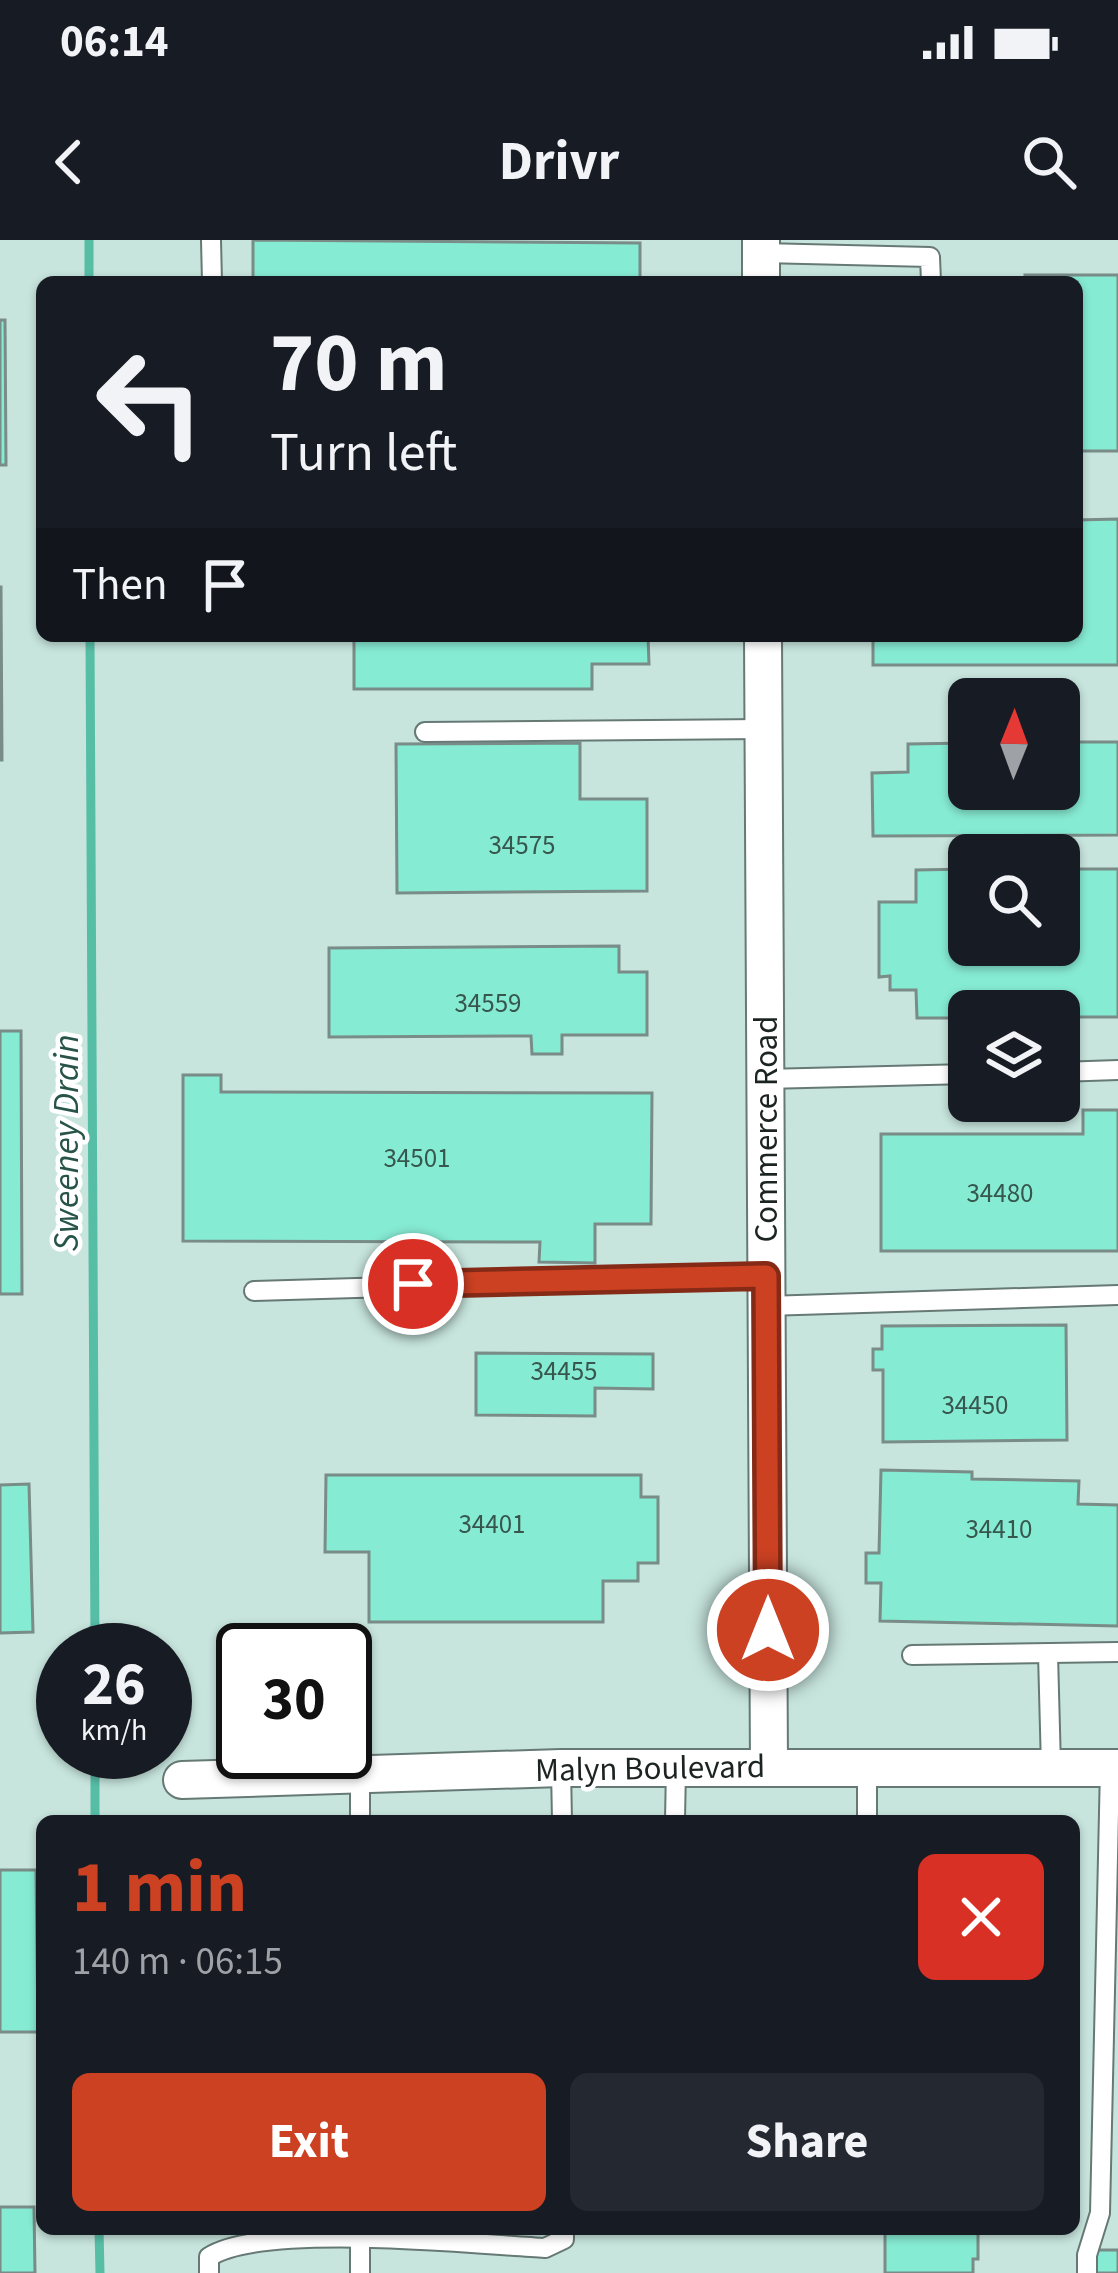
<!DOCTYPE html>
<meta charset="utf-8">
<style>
body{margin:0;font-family:"Source Sans 3",sans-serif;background:#242831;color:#f1f3f6;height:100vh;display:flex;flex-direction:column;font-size:45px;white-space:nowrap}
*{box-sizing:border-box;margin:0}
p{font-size:39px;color:#9ea1a6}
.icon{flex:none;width:66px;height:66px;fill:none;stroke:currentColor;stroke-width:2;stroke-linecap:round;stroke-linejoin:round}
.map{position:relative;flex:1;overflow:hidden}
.drawer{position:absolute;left:36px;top:1575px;width:1044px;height:420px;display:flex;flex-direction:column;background:#171b24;border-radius:18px;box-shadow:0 3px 9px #0004}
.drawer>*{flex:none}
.top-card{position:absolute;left:36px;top:36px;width:1047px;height:366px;border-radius:18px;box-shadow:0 3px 9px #0004;background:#171b24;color:#f1f3f6;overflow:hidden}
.needle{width:78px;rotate:1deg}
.buttons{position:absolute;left:948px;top:438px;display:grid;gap:24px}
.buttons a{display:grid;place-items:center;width:132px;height:132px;border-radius:18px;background:#171b24;box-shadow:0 3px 9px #0004;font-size:60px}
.speed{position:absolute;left:36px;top:1383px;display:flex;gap:24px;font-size:60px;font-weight:700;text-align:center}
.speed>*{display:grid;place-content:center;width:156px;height:156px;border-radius:50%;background:#171b24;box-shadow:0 3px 9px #0004;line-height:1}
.speed small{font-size:30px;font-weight:400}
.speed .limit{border:6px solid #111;border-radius:18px;background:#fff;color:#111}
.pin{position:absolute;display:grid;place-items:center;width:102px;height:102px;color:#fff;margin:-51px;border:6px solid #fff;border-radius:50%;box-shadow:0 3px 12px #0007}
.me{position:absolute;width:132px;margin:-66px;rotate:0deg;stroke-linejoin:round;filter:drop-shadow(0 0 9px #0008)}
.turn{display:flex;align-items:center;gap:42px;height:252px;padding:0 36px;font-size:54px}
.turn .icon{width:156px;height:156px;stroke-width:2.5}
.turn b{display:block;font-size:84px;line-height:102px}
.then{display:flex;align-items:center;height:114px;padding:0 36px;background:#0003;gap:24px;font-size:45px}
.round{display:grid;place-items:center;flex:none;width:126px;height:126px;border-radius:18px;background:#242831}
.overview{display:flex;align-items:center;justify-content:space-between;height:204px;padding:0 36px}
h1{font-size:72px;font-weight:700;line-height:90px;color:#cb4122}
.action{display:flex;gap:24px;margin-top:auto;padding:24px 36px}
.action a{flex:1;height:138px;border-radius:18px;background:#cb4122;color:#fff;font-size:48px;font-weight:700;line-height:138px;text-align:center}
.action a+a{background:#242831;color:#f1f3f6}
.status{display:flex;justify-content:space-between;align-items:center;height:84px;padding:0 60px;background:#171b24;direction:ltr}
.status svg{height:33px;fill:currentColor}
header{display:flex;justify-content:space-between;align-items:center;height:156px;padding:0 36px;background:#171b24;font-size:54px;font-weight:700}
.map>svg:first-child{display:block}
.built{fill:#c7e5dd;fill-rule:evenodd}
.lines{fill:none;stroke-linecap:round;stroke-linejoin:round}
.stream{stroke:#57bea6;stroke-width:9}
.building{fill:#86ebd3;stroke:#798c87;stroke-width:3}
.service-casing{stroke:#667974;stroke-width:22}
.minor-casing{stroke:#667974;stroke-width:40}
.service{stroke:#fff;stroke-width:18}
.minor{stroke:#fff;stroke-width:36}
.route-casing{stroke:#842a16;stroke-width:30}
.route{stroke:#cb4122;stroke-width:21}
.labels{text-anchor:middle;stroke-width:9;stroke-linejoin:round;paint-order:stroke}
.number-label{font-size:27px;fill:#36564e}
.street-label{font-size:33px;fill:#1c2421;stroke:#fff}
.water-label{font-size:36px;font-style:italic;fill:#275349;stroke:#fff}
</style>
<div class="status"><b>06:14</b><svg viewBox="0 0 49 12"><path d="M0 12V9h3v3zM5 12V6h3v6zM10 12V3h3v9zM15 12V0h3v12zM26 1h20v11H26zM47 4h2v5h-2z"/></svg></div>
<header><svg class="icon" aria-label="back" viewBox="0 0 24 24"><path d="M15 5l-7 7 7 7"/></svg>Drivr<svg class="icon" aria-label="search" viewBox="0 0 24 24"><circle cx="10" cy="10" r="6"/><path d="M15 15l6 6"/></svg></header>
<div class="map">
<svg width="1118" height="2033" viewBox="0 0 1118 2033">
<rect width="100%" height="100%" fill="#daefe9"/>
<path class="built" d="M0,0H1118V2033H0ZM42,42H1077V396H42ZM969,459H1059V549H969ZM969,615H1059V705H969ZM969,771H1059V861H969ZM63,1410H165V1512H63ZM243,1410H345V1512H243ZM42,1581H1074V1989H42Z"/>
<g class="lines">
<g class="stream">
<polyline points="89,0 89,42"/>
<polyline points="90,396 95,1410"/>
<polyline points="95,1512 95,1581"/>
<polyline points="99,1989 100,2033"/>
</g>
</g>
<g class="building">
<polygon points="253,0 640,3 640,42 253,42"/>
<polygon points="1025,35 1118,35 1118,211 1077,211 1077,42 1025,42"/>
<polygon points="0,80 5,80 6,225 0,225"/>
<polygon points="1118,279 1118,425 873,425 873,396 1077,396 1077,280"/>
<polygon points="1,347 2,520 0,520 0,347"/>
<polygon points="354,396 648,396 649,424 592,424 592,449 354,449"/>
<polygon points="1059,502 1118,502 1118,595 873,596 872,533 908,532 908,504 969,503 969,549 1059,549"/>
<polygon points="580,503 580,559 647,559 647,651 397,653 396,504"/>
<polygon points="969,629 969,705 1059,705 1059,629 1118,629 1118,777 1059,777 1059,771 969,771 969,778 917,778 916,750 890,750 890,736 879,737 879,662 916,662 916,630"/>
<polygon points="619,706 619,732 647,732 647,795 562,795 562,814 532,814 531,796 329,797 329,708"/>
<polygon points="0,791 21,791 22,1054 0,1054"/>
<polygon points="183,835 221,835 221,852 652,853 651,984 595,984 595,1023 539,1022 540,1002 183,1001"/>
<polygon points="1083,870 1118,870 1118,1011 881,1011 881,894 1083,894"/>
<polygon points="1066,1085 1067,1200 883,1202 883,1130 873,1130 873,1109 882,1109 882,1086"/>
<polygon points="476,1113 653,1114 653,1149 595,1148 595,1176 476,1175"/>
<polygon points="881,1230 972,1232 972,1239 1079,1241 1078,1264 1118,1265 1118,1386 880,1381 881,1343 866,1343 866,1313 879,1313"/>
<polygon points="326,1235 641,1235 641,1257 658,1257 658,1323 638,1323 638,1341 603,1341 603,1382 369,1382 369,1312 325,1312"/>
<polygon points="29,1244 33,1392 0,1393 0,1245"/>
<polygon points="0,1630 36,1630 38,1792 0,1792"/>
<polygon points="0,1967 34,1967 35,2033 0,2033"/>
<polygon points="885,1989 978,1989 978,2019 973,2019 973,2033 885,2033"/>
<rect x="1094" y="2010" width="24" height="23"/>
</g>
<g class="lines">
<g class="service-casing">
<g id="service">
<polyline points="211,0 212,42"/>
<polyline points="761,13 930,17 931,42"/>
<polyline points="425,492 763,489"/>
<polyline points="1059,832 1118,830"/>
<polyline points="765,839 969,834"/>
<polyline points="254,1051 766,1036"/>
<polyline points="766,1066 1118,1055"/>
<polyline points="1048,1414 1051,1527"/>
<polyline points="912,1415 1118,1412"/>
<polyline points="867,1527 867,1581"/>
<polyline points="561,1528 562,1581"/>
<polyline points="360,1534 360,1581"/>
<polyline points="675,1581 676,1527"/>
<path d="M209,2033V2017C263,1982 473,2004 545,2008L564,1999V1989"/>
<polyline points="360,2033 360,1990"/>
<polyline points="1087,2033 1087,2015 1100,1973 1110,1528"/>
</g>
</g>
<g class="minor-casing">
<g id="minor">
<polyline points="761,0 761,42"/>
<polyline points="763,396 769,1526"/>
<polyline points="182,1540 561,1528 1118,1528"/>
</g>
</g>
<use href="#service" class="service"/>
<use href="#minor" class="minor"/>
</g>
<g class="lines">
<g class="route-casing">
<polyline id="route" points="413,1044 766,1036 768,1390"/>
</g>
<use href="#route" class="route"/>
</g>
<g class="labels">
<g class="number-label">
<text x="522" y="614">34575</text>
<text x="488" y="772">34559</text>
<text x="417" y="927">34501</text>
<text x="1000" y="962">34480</text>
<text x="564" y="1140">34455</text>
<text x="975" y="1174">34450</text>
<text x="492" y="1293">34401</text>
<text x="999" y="1298">34410</text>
</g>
<g class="street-label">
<text transform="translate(765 889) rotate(-90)" y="12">Commerce Road</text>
<text transform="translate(650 1527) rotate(-1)" y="12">Malyn Boulevard</text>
</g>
<g class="water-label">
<text transform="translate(65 903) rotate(-90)" y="13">Sweeney Drain</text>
</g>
</g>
</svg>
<div class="buttons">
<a><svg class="needle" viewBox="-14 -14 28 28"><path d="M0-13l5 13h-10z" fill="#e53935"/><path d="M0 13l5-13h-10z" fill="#9ea1a6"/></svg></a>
<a><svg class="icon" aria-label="search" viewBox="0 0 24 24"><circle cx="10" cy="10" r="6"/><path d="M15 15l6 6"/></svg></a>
<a><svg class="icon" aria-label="layers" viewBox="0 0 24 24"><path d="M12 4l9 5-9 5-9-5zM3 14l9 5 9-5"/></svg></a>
</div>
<div class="speed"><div>26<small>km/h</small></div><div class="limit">30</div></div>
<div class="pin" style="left:413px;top:1044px;background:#d93025"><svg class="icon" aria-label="arrive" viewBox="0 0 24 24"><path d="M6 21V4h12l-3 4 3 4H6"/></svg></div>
<svg class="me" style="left:768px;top:1390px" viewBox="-20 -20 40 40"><circle r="17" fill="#cb4122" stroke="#fff" stroke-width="3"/><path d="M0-11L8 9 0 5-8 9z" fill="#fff"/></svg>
<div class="top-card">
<div class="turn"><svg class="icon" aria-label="left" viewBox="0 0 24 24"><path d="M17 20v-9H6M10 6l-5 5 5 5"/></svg><div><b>70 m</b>Turn left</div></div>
<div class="then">Then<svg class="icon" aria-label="arrive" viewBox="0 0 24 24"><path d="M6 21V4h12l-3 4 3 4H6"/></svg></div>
</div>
<section class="drawer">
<div class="overview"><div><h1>1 min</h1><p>140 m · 06:15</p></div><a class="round" style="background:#d93025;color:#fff"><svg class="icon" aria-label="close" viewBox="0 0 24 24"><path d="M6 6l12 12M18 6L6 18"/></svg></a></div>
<div class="action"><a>Exit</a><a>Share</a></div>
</section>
</div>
